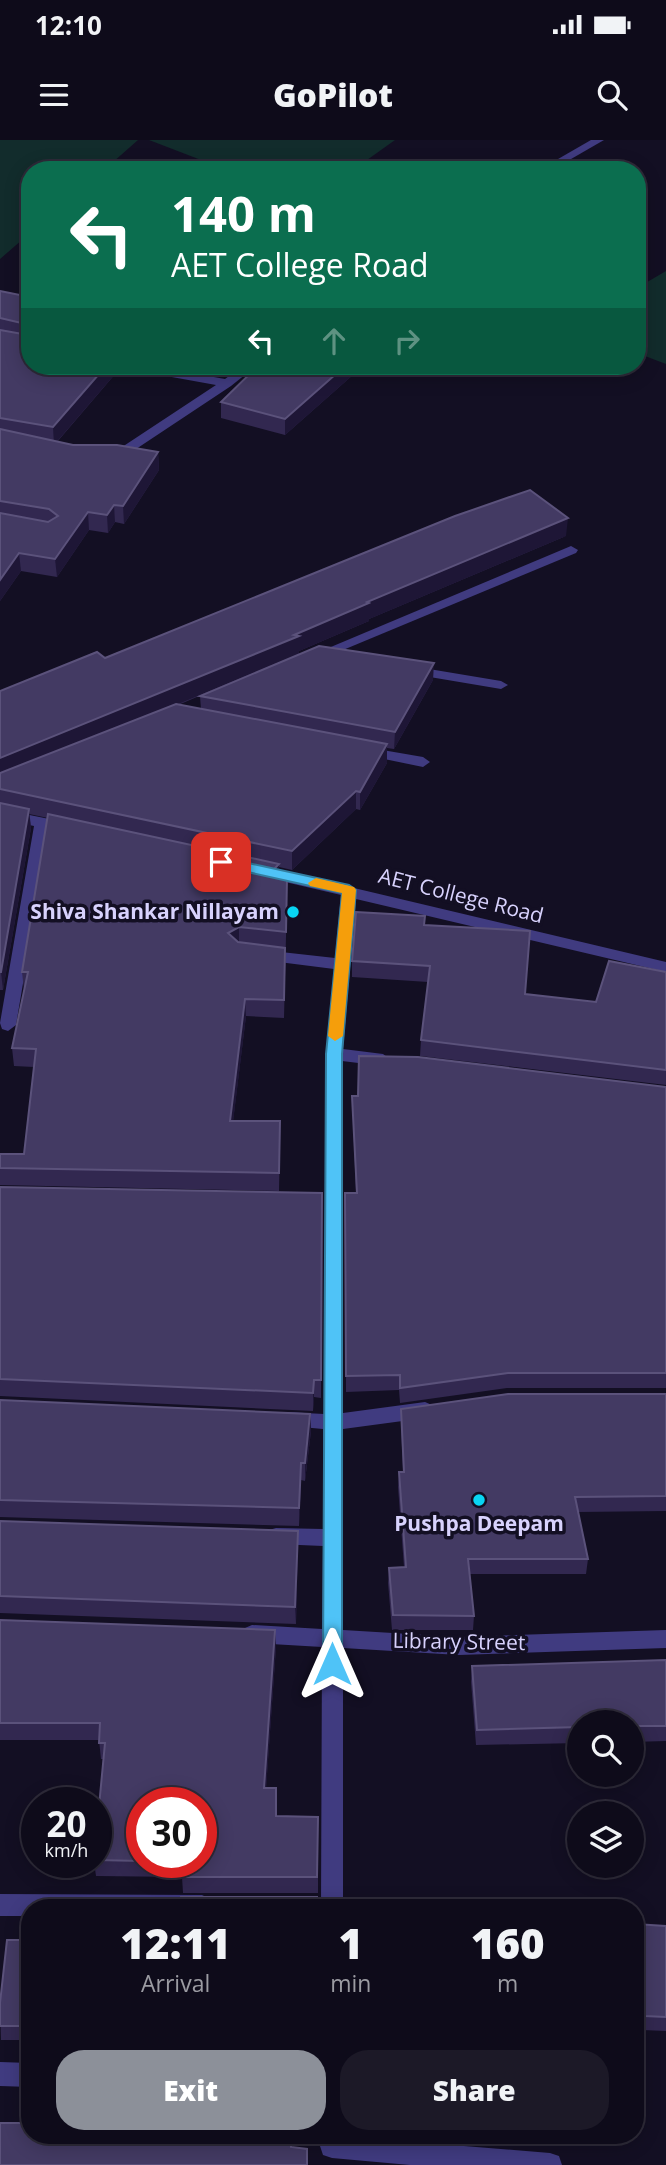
<!DOCTYPE html>
<style>
body{margin:0;font-family:"Open Sans",sans-serif;background:#1c1927;color:#f1f3f6;height:100vh;display:flex;flex-direction:column;font-size:26px;white-space:nowrap}
*{box-sizing:border-box;margin:0}
p{font-size:23px;color:#9b9ba2}
.icon{flex:none;width:38px;height:38px;fill:none;stroke:currentColor;stroke-width:2;stroke-linecap:round;stroke-linejoin:round}
.map{position:relative;flex:1;overflow:hidden}
.details{position:absolute;left:21px;top:1759px;width:623px;height:245px;display:flex;flex-direction:column;background:#0e0b1a;border-radius:28px;box-shadow:0 4px 18px #0003,0 0 0 2px #2e2b39}
.details>*{flex:none}
.banner{position:absolute;left:21px;top:21px;width:625px;height:214px;border-radius:28px;box-shadow:0 4px 18px #0003,0 0 0 2px #2e2b39;background:#0b6e4f;color:#fff;overflow:hidden}
.controls{position:absolute;left:567px;top:1570px;display:grid;gap:14px}
.controls a{display:grid;place-items:center;width:77px;height:77px;border-radius:50%;background:#0e0b1a;box-shadow:0 4px 18px #0003,0 0 0 2px #2e2b39;font-size:35px}
.speed{position:absolute;left:21px;top:1647px;display:flex;gap:14px;font-size:35px;font-weight:700;text-align:center}
.speed>*{display:grid;place-content:center;width:91px;height:91px;border-radius:50%;background:#0e0b1a;box-shadow:0 4px 18px #0003,0 0 0 2px #2e2b39;line-height:1}
.speed small{font-size:18px;font-weight:400}
.speed .limit{border:10px solid #d22;background:#fff;color:#111}
.pin{position:absolute;display:grid;place-items:center;width:60px;height:60px;color:#fff;margin:-30px;border-radius:14px;box-shadow:0 4px 10px #0006}
.me{position:absolute;width:77px;margin:-38px;rotate:0deg;stroke-linejoin:round;filter:drop-shadow(0 0 5px #0008)}
.turn{display:flex;align-items:center;gap:24px;height:147px;padding:0 35px;font-size:32px}
.turn .icon{width:91px;height:91px;stroke-width:2.5}
.turn b{display:block;font-size:49px;line-height:60px}
.lanes{display:flex;align-items:center;height:66px;padding:0 35px;background:#0003;justify-content:center;gap:35px;direction:ltr}
.lanes .off{opacity:.35}
.eta{display:flex;justify-content:space-evenly;align-items:center;height:119px;text-align:center}
.eta b{font-size:42px;font-weight:800;line-height:49px}
.primary-button{display:flex;gap:14px;margin-top:auto;padding:14px 35px}
.primary-button a{flex:1;height:80px;border-radius:28px;background:#8c9099;color:#fff;font-size:28px;font-weight:800;line-height:80px;text-align:center}
.primary-button a+a{background:#1c1927;color:#f1f3f6}
.status{display:flex;justify-content:space-between;align-items:center;height:49px;padding:0 35px;background:#0e0b1a;direction:ltr}
.status svg{height:19px;fill:currentColor}
header{display:flex;justify-content:space-between;align-items:center;height:91px;padding:0 35px;background:#0e0b1a;font-size:32px;font-weight:800}
.map>svg:first-child{display:block}
.green{fill:#122c2c}
.lines{fill:none;stroke-linecap:round;stroke-linejoin:round}
.minor{fill:#403b80;fill-rule:evenodd}
.wall{fill:#322850;fill-rule:evenodd}
.shaded-wall{fill:#1e1636}
.building{fill:#433a63;stroke:#5b527b;stroke-width:2}
.route{fill:#4fc3f7;stroke:#337fa1;stroke-width:2}
.slow{fill:#f59e0b}
.poi-dot{fill:#09d5f3;stroke:#130f23;stroke-width:2.5}
.labels{text-anchor:middle;stroke-width:7;stroke-linejoin:round;paint-order:stroke}
.street-label{font-size:21px;fill:#d8d2fd;stroke:#130f23}
.poi-label{font-size:21px;font-weight:bold;fill:#d8d2fd;stroke:#130f23;text-anchor:end}
</style>
<div class="status"><b>12:10</b><svg viewBox="0 0 49 12"><path d="M0 12V9h3v3zM5 12V6h3v6zM10 12V3h3v9zM15 12V0h3v12zM26 1h20v11H26zM47 4h2v5h-2z"/></svg></div>
<header><svg class="icon" aria-label="menu" viewBox="0 0 24 24"><path d="M4 6h16M4 12h16M4 18h16"/></svg>GoPilot<svg class="icon" aria-label="search" viewBox="0 0 24 24"><circle cx="10" cy="10" r="6"/><path d="M15 15l6 6"/></svg></header>
<div class="map">
<svg width="666" height="2025" viewBox="0 0 666 2025">
<rect width="100%" height="100%" fill="#130f23"/>
<g class="green">
<polygon points="0,0 138,0 104,30 30,30 30,93 0,119"/>
<polygon points="149,0 395,0 353,30 227,30"/>
<polygon points="666,131 666,224 637,213 637,148"/>
</g>
<g class="lines">
<g class="minor">
<polygon points="591,0 604,0 552,30 539,30"/>
<polygon points="127,226 152,226 225,239 243,226 256,226 231,246 121,319 111,321 105,317 107,314 113,313 216,245 133,230"/>
<polygon points="571,406 578,410 576,413 319,520 309,520 307,517"/>
<polygon points="411,526 501,541 508,545 501,549 406,533 404,530"/>
<polygon points="365,607 423,617 430,622 423,627 360,614 358,611"/>
<polygon points="0,669 69,683 77,688 69,693 49,689 16,885 8,891 2,889 0,883 34,686 0,679"/>
<polygon points="257,725 666,822 666,832 356,759 343,909 383,914 391,920 383,926 342,921 343,1273 425,1262 432,1265 435,1270 432,1275 425,1278 343,1289 343,1490 459,1497 666,1490 666,1508 459,1515 343,1508 343,1768 321,1768 322,1507 252,1503 245,1500 242,1494 245,1488 252,1485 322,1489 323,1406 276,1404 269,1402 266,1396 269,1390 276,1388 323,1389 323,1289 279,1285 276,1280 279,1275 286,1272 324,1274 326,914 334,829 263,820 255,815 263,810 335,818 341,755 251,734 249,730 251,726"/>
<polygon points="0,1754 202,1755 210,1759 213,1766 30,1768 30,1776 0,1776"/>
<polygon points="0,1922 30,1923 30,1947 0,1946"/>
<polygon points="329,1995 550,2013 559,2016 562,2025 410,2025 332,2018 323,2015 320,2006 323,1997"/>
</g>
</g>
<g class="wall">
<polygon points="0,151 30,157 30,226 122,226 57,302 73,305 158,312 159,330 124,384 115,382 108,393 89,390 57,437 21,431 0,461"/>
<polygon points="363,226 285,295 221,278 221,262"/>
<polygon points="566,396 369,479 369,481 299,511 299,514 178,565 201,569 200,556 433,540 394,609 387,608 387,623 360,670 356,669 292,730 279,727 279,737 287,756 284,878 246,876 233,981 280,999 279,1051 0,1045 0,1014 24,1014 34,927 14,926 12,908 24,850 22,832 48,678 29,674 31,688 3,850 0,850 0,551 105,518"/>
<polygon points="425,785 525,854 596,862 666,832 666,945 420,916 421,900 428,842 352,837 352,821"/>
<polygon points="666,947 666,1248 507,1248 400,1263 399,1250 346,1252 345,1053 356,1053 352,956"/>
<polygon points="0,1047 322,1053 321,1258 314,1257 313,1271 0,1256"/>
<polygon points="666,1254 666,1371 578,1372 588,1419 586,1434 470,1434 474,1476 473,1490 392,1490 388,1443 389,1428 404,1427 398,1347 399,1332 403,1332 401,1284 401,1269"/>
<polygon points="0,1260 310,1274 311,1291 305,1341 301,1340 299,1386 0,1377"/>
<polygon points="0,1381 298,1391 296,1484 0,1473"/>
<path d="M0,1480L276,1507L266,1648L277,1676L318,1677V1753H183L182,1737L96,1736L94,1722H96L103,1619H101L99,1600H0ZM142,1662L201,1722H142Z"/>
<polygon points="666,1520 666,1601 632,1602 632,1582 579,1582 579,1603 476,1605 471,1542 472,1526"/>
<polygon points="635,1784 666,1786 666,1891 642,1890 641,1858 635,1857"/>
<polygon points="30,1800 30,1900 1,1900 0,1863"/>
</g>
<g class="shaded-wall">
<polygon points="106,226 122,226 54,305 53,287"/>
<polygon points="345,226 363,226 285,295 285,279"/>
<polygon points="158,312 159,330 124,384 123,366"/>
<polygon points="114,365 115,382 108,393 107,375"/>
<polygon points="88,372 89,390 57,437 55,419"/>
<polygon points="568,378 566,396 369,479 369,481 299,511 299,514 0,638 0,618 294,495 367,462"/>
<polygon points="19,413 21,431 0,461 0,440"/>
<polygon points="434,523 433,540 394,609 395,592"/>
<polygon points="387,604 387,623 360,670 360,652"/>
<polygon points="356,651 356,669 292,730 292,711"/>
<polygon points="29,669 31,688 3,850 1,832"/>
<polygon points="279,724 279,742 267,736"/>
<polygon points="239,787 239,804 228,793"/>
<polygon points="245,859 246,876 231,999 230,981"/>
<polygon points="314,1240 314,1257 313,1271 313,1253"/>
<polygon points="310,1274 311,1291 305,1341 305,1323"/>
<polygon points="301,1323 301,1340 299,1386 299,1368"/>
<polygon points="298,1391 298,1408 296,1484 295,1467"/>
<polygon points="275,1490 276,1507 265,1665 264,1648"/>
</g>
<g class="building">
<polygon points="0,151 30,157 30,185 0,178"/>
<polygon points="0,190 28,195 30,194 30,226 106,226 53,287 0,278"/>
<polygon points="258,226 345,226 285,279 221,262"/>
<polygon points="0,289 73,305 117,305 158,312 123,366 114,365 107,375 88,372 55,419 19,413 0,440 0,373 48,382 58,376 49,369 0,361"/>
<polygon points="530,350 568,378 367,462 369,463 294,495 299,496 0,618 0,551 97,512 105,518 455,376"/>
<polygon points="319,506 434,523 395,592 200,556"/>
<polygon points="176,564 387,604 360,652 356,651 292,711 0,649 0,633"/>
<polygon points="0,663 29,669 1,832 0,832"/>
<polygon points="48,674 279,724 267,736 287,738 286,792 239,787 228,793 238,802 285,808 284,860 245,859 230,981 280,981 279,1033 0,1028 0,1014 24,1014 36,909 12,908 28,832 22,832"/>
<polygon points="356,772 425,776 424,785 530,791 525,854 596,862 609,821 666,832 666,930 421,900 430,826 352,821"/>
<polygon points="359,916 418,917 666,947 666,1233 508,1233 400,1248 400,1235 346,1236 345,1053 357,1053 352,956 358,956"/>
<polygon points="0,1047 322,1053 321,1240 314,1240 313,1253 0,1239"/>
<polygon points="508,1254 666,1254 666,1356 575,1357 588,1419 468,1419 474,1476 393,1475 389,1428 406,1427 399,1332 404,1332 401,1269"/>
<polygon points="0,1260 310,1274 305,1323 301,1323 299,1368 0,1360"/>
<polygon points="0,1381 298,1391 295,1467 0,1456"/>
<polygon points="0,1480 275,1490 264,1648 276,1648 276,1676 318,1677 317,1737 182,1737 183,1722 201,1722 201,1662 142,1662 142,1721 96,1720 96,1698 105,1603 99,1603 100,1583 0,1583"/>
<polygon points="666,1520 666,1586 632,1586 632,1582 579,1582 579,1587 477,1590 472,1526"/>
<polygon points="181,1757 317,1757 317,1768 180,1768"/>
<polygon points="635,1784 666,1786 666,1877 645,1876 644,1843 635,1843"/>
<polygon points="7,1800 30,1800 30,1886 0,1886 0,1863"/>
<polygon points="0,1983 30,1983 30,1995 292,1995 291,2007 307,2009 307,2025 0,2025"/>
</g>
<polygon class="route" points="221,717 349,745 356,750 342,914 342,1524 339,1530 332,1532 326,1530 323,1524 326,914 342,753 216,725 214,722"/>
<polygon class="slow" points="316,738 354,747 356,750 343,896 335,901 328,896 342,753 310,746 308,743"/>
<g class="poi-dot">
<circle cx="293" cy="772" r="7"/>
<circle cx="479" cy="1360" r="7"/>
</g>
<g class="labels">
<g class="street-label">
<text transform="translate(461 756) rotate(14)" y="7">AET College Road</text>
<text transform="translate(459 1502) rotate(1)" y="7">Library Street</text>
</g>
<g class="poi-label">
<text x="279" y="779">Shiva Shankar Nillayam</text>
<text x="479" y="1391" text-anchor="middle">Pushpa Deepam</text>
</g>
</g>
</svg>
<div class="controls">
<a><svg class="icon" aria-label="search" viewBox="0 0 24 24"><circle cx="10" cy="10" r="6"/><path d="M15 15l6 6"/></svg></a>
<a><svg class="icon" aria-label="layers" viewBox="0 0 24 24"><path d="M12 4l9 5-9 5-9-5zM3 14l9 5 9-5"/></svg></a>
</div>
<div class="speed"><div>20<small>km/h</small></div><div class="limit">30</div></div>
<div class="pin" style="left:221px;top:722px;background:#d93025"><svg class="icon" aria-label="arrive" viewBox="0 0 24 24"><path d="M6 21V4h12l-3 4 3 4H6"/></svg></div>
<svg class="me" style="left:332px;top:1524px" viewBox="-20 -20 40 40"><path d="M0-17L14 15 0 8-14 15z" fill="#4fc3f7" stroke="#fff" stroke-width="4"/></svg>
<div class="banner">
<div class="turn"><svg class="icon" aria-label="left" viewBox="0 0 24 24"><path d="M17 20v-9H6M10 6l-5 5 5 5"/></svg><div><b>140 m</b>AET College Road</div></div>
<div class="lanes"><svg class="icon" aria-label="left" viewBox="0 0 24 24"><path d="M17 20v-9H6M10 6l-5 5 5 5"/></svg><svg class="icon off" aria-label="ahead" viewBox="0 0 24 24"><path d="M12 20V5M6 11l6-6 6 6"/></svg><svg class="icon off" aria-label="right" viewBox="0 0 24 24"><path d="M7 20v-9h11M14 6l5 5-5 5"/></svg></div>
</div>
<section class="details">
<div class="eta">
<div><b>12:11</b><p>Arrival</p></div>
<div><b>1</b><p>min</p></div>
<div><b>160</b><p>m</p></div>
</div>
<div class="primary-button"><a>Exit</a><a>Share</a></div>
</section>
</div>
